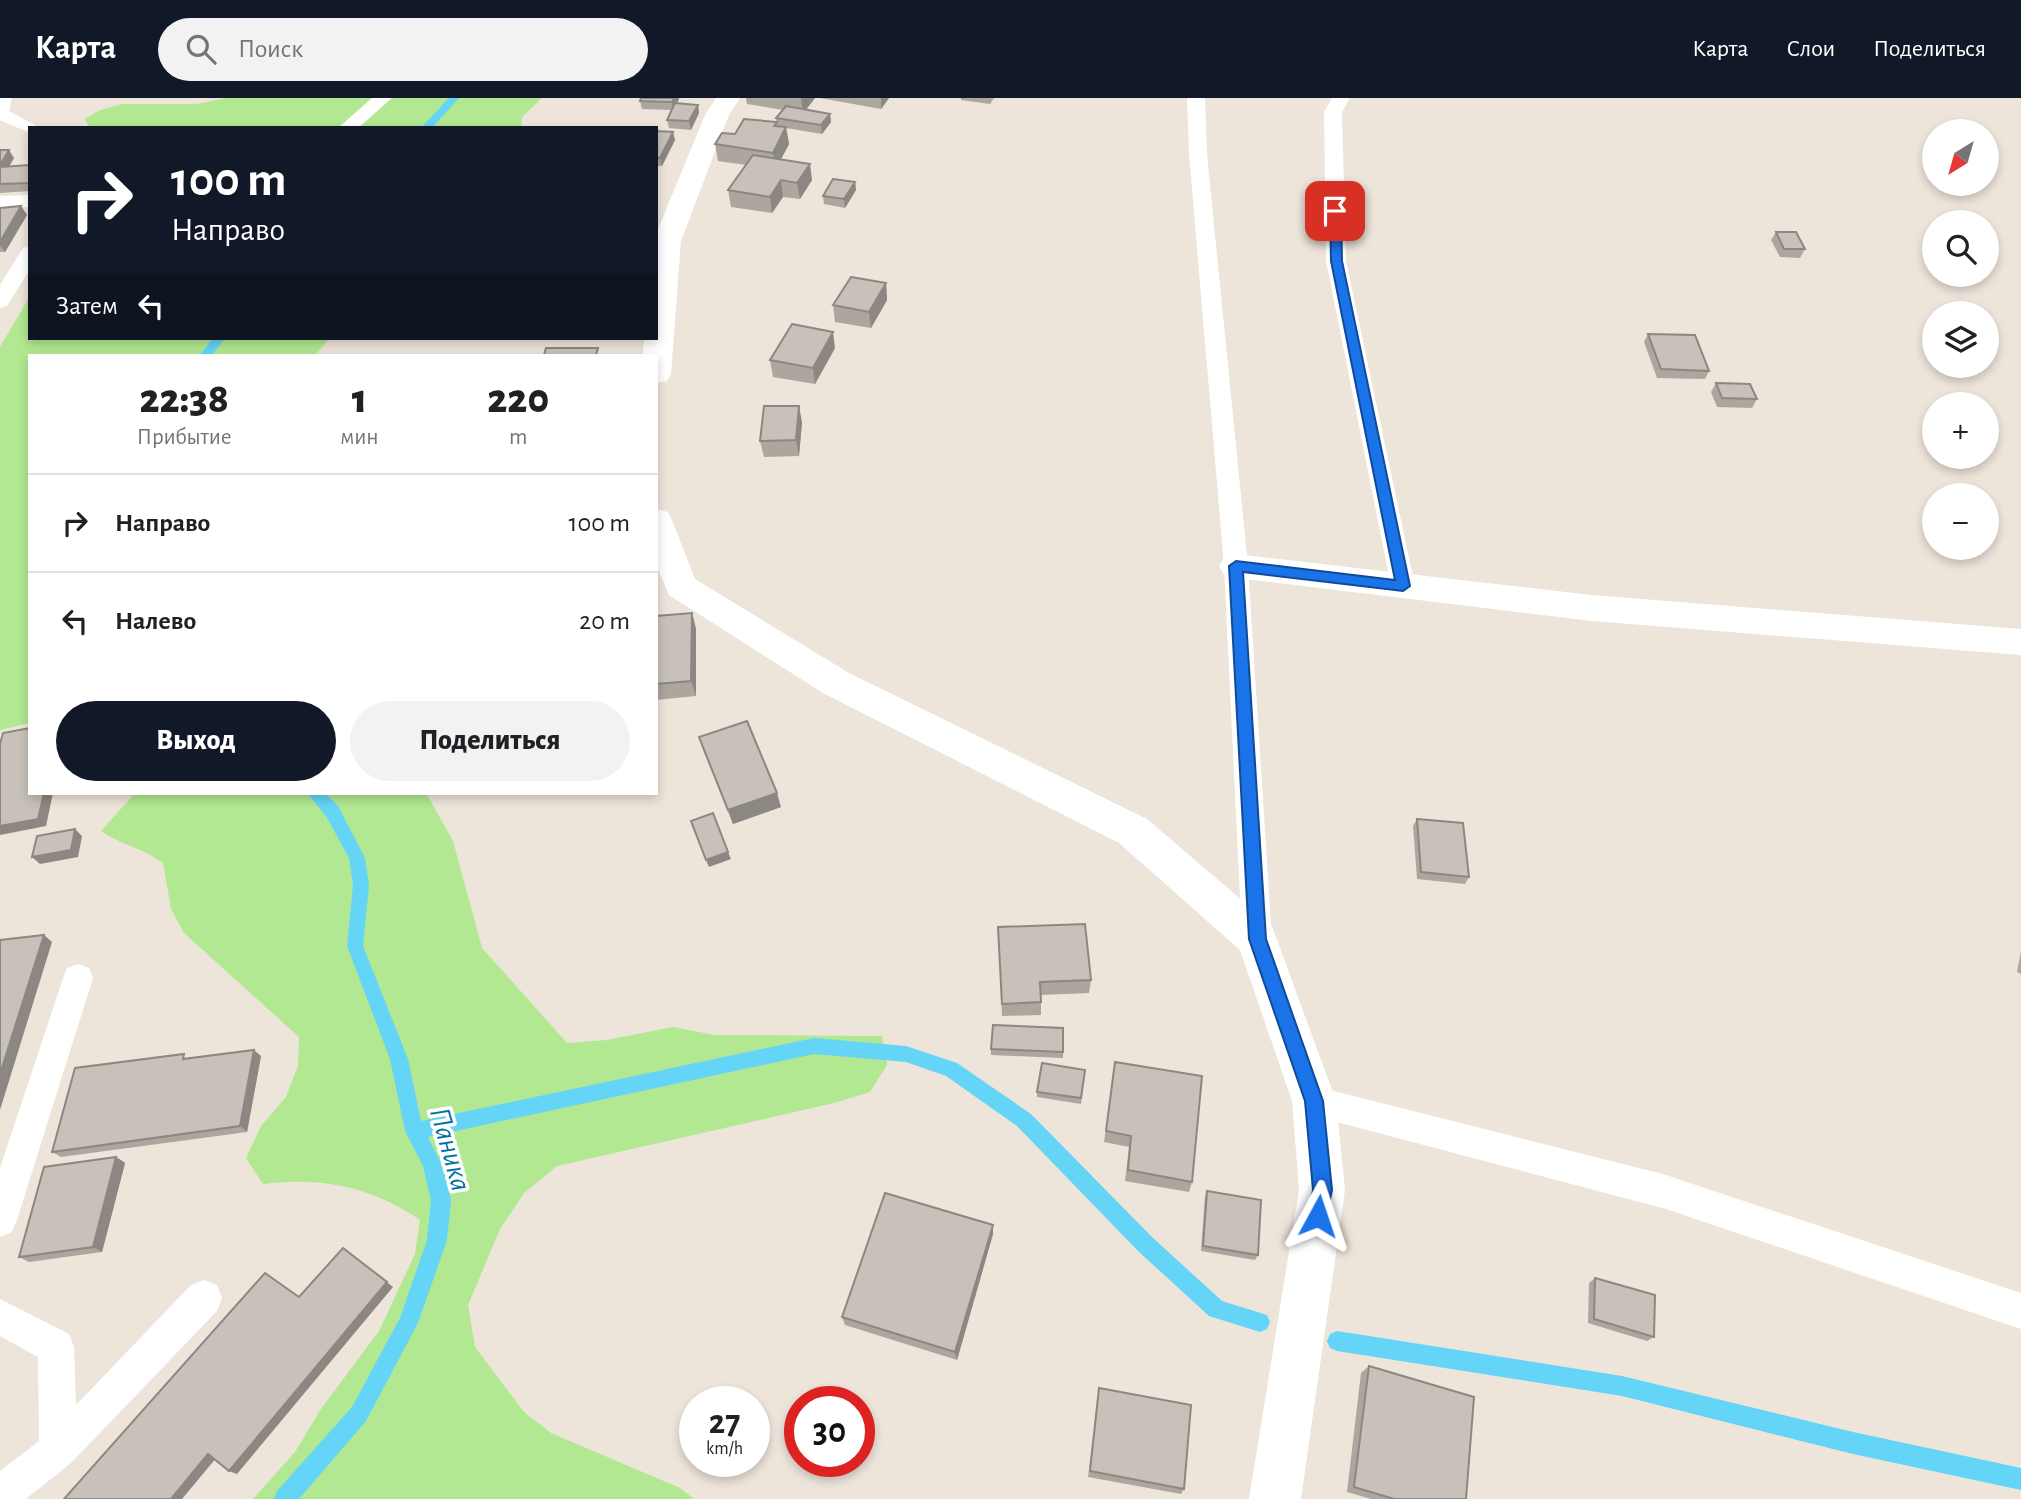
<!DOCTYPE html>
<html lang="ru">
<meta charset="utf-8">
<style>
body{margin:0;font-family:"Alegreya Sans",sans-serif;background:#f2f2f2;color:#202124;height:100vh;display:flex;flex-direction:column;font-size:26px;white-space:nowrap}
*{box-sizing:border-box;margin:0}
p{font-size:23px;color:#757577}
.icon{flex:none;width:38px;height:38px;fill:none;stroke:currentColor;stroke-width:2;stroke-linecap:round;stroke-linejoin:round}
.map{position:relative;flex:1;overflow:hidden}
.side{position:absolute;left:28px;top:256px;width:630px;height:441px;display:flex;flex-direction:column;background:#fff;border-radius:0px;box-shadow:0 4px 10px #0003}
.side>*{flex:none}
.banner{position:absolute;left:28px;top:28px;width:630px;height:214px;border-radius:0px;box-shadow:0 4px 10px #0003;background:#111827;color:#fff;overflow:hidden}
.needle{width:46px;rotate:217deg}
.buttons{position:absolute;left:1922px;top:21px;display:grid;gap:14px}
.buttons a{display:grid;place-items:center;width:77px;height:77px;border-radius:50%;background:#fff;box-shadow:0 4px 10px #0003;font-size:35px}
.speed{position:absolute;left:679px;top:1288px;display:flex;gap:14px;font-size:35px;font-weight:700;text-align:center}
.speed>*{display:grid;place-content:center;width:91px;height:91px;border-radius:50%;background:#fff;box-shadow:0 4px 10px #0003;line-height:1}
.speed small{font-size:18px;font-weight:400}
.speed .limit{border:10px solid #d22;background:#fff;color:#111}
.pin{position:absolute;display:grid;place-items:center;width:60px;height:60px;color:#fff;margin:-30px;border-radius:14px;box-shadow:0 4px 10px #0006}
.me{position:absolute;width:77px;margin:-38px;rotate:5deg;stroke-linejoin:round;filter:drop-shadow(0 0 5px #0008)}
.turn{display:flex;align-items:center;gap:24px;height:147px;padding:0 28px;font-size:32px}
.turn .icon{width:91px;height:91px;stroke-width:2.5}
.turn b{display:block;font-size:49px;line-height:60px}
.then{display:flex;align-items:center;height:66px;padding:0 28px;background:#0003;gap:14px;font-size:26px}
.eta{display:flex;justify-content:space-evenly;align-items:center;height:119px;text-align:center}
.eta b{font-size:42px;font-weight:800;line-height:49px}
.action{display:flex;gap:14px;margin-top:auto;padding:14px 28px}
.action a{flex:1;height:80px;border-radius:42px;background:#111827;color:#fff;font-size:28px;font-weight:800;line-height:80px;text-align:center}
.action a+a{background:#f2f2f2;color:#202124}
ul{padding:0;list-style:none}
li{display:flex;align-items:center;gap:21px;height:98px;padding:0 28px;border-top:2px solid #e0e0e0}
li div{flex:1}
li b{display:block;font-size:26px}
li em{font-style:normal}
header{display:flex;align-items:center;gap:42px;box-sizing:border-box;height:98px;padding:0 35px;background:#111827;color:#fff}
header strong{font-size:33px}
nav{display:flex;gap:38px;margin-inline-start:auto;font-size:24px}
.search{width:490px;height:63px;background:#f2f2f2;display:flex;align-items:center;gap:18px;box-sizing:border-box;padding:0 24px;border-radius:38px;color:#757577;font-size:26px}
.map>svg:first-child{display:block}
.green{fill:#b1e891}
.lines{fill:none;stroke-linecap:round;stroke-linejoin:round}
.stream{fill:#64d4f7;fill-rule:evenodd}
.service{fill:#fff;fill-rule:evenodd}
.minor{fill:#fff;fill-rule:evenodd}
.wall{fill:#aca69f}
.shaded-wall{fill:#8c8782}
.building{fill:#c8c1b9;stroke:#8c8782;stroke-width:2}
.route{fill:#1a73e8;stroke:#114b97;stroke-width:2}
.labels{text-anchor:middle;stroke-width:7;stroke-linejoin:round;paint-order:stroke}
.water-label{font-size:30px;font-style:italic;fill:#0370a3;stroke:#fff}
</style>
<header>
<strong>Карта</strong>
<div class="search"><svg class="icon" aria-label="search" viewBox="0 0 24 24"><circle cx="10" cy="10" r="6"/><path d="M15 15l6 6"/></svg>Поиск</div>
<nav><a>Карта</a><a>Слои</a><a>Поделиться</a></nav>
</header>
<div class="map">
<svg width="2021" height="1401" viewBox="0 0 2021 1401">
<rect width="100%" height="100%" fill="#ede4da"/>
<g class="green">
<polygon points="226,0 542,0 522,19 521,30 90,30 85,21 100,12 122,6 197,6"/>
<polygon points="30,198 30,240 330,240 315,257 30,257 30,625 0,632 0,249"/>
<path d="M135,695H426L453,743L482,850L567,945L607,942L673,929L715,937L882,938L887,967L870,994L834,1005L557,1068L524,1095L500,1131L468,1207L475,1249L524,1314L551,1335L680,1390L694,1401H253L295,1354L321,1311L379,1233L415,1156L420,1122C370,1088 322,1079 263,1086L246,1060L261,1028L286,999L298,968L299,939L184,835L171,811L163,765C141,749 123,748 101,733Z"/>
</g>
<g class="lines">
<g class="stream">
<polygon points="449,0 459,0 432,30 421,30"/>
<polygon points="213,240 225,240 212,257 200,257"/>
<polygon points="307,695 325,695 338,708 365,760 369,787 363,848 408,961 421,1023 814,940 906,948 957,965 1031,1016 1152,1139 1222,1203 1267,1217 1270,1224 1267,1231 1260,1234 1209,1218 1138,1153 1017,1028 946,978 906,964 814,956 428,1039 441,1065 451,1102 447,1142 418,1225 366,1323 299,1401 274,1401 277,1393 352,1309 400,1220 427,1142 431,1102 423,1068 405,1033 390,961 347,848 353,787 349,760 326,718"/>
<polygon points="1337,1233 1622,1278 1853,1334 2021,1370 2021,1392 1853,1356 1622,1298 1337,1253 1330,1250 1327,1243 1330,1236"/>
</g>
<g class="service">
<polygon points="0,0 12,0 9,13 40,30 30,30 30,35 0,22"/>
<polygon points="372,0 392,0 358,30 338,30"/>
<polygon points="1187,0 1205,0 1207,56 1248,468 1272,841 1268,850 1257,854 1246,850 1242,841 1224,468 1189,56"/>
<polygon points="1332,0 1350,0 1342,14 1346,163 1415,488 1412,494 1403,497 1394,494 1391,488 1326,163 1324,14"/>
<polygon points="30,97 30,109 0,110 0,98"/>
<polygon points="30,148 30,171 7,208 0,210 0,187 23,150"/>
<polygon points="78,866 89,870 93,880 17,1122 12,1134 0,1139 0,1070 63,880 67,870"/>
<polygon points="1314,988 1666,1077 2021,1195 2021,1231 1666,1111 1314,1018 1303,1014 1298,1003 1303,992"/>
<polygon points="204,1182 217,1187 222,1200 217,1213 71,1365 26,1401 0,1401 0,1373 39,1343 38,1259 0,1238 0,1201 69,1236 74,1249 76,1307 191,1187"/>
</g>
<g class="minor">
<polygon points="716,0 740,0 729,17 681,143 671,276 667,283 656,285 656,257 643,257 644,240 656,240 656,136 705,17"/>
<polygon points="656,411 668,414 672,422 695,481 849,575 1147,721 1272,828 1336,1003 1345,1092 1301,1401 1249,1401 1299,1092 1292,1003 1240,852 1119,745 823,595 669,497 656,467"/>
<polygon points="1236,456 1592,497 2021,531 2021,557 1592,523 1236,480 1224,477 1219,468 1224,459"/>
</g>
</g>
<g class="wall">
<polygon points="641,0 679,0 677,6 698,7 699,15 691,32 669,30 667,22 672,12 642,11 640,3"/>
<polygon points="746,0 815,0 806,12 830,16 831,24 822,36 786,30 789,46 780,62 812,82 800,101 783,99 772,115 731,109 728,92 746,67 718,63 715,46 735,36 777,24 777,29 776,20 783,12 747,6"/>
<polygon points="820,0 889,0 881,11"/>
<polygon points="961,0 994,0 990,6 961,2"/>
<polygon points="656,33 675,42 662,68 656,68"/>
<polygon points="0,52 14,60 9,68 30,67 30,93 0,95"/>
<polygon points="855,84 856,92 845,110 824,106 823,98"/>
<polygon points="21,108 27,117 5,154 0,154 0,110"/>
<polygon points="1776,134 1805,151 1800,160 1780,159 1771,142"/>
<polygon points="886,185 887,202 871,230 835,224 833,207"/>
<polygon points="1648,236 1709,273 1705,281 1657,280 1644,244"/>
<polygon points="835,250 815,286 773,279 770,262"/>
<polygon points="1716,285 1757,301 1752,310 1717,309 1711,294"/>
<polygon points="802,324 799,358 764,359 760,343"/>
<polygon points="692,515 696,531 696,598 656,602 656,518"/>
<polygon points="699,639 781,709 733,726 704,654"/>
<polygon points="1417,721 1469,779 1465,786 1417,781 1413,728"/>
<polygon points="998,829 1091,882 1089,895 1041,897 1041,917 1002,918"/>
<polygon points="2021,853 2021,876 2017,874"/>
<polygon points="991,951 1063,954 1063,960 991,957"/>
<polygon points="261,958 247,1034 61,1059 52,1054 190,960"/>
<polygon points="1115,964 1192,1084 1189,1094 1125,1083 1129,1049 1104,1044"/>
<polygon points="1085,972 1081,1006 1037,999 1037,994"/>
<polygon points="116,1059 125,1065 102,1154 29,1164 19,1159"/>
<polygon points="1207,1093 1258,1157 1255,1162 1201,1153 1205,1098"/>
<polygon points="993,1127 993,1136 957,1262 845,1227 842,1219"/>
<polygon points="1595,1180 1654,1239 1647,1243 1588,1225 1589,1185"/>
<polygon points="1369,1268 1466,1401 1371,1401 1347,1394 1361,1275"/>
<polygon points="1099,1290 1184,1391 1181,1396 1088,1379 1098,1297"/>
</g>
<g class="shaded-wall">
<polygon points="674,0 679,0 679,1 673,13 672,4"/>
<polygon points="801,0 815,0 803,15"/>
<polygon points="881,0 889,0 881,11"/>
<polygon points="698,7 699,15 691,32 689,23"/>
<polygon points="830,16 831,24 822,36 821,27"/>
<polygon points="786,29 789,46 776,71 773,55"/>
<polygon points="673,34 675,42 662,68 660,60"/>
<polygon points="9,52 14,60 4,77 0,71 0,67"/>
<polygon points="810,66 812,82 800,101 797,85"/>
<polygon points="781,82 783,99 772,115 770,99"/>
<polygon points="855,84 856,92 845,110 844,101"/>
<polygon points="21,108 27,117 5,154 0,147 0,144"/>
<polygon points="886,185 887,202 871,230 869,214"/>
<polygon points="833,234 835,250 815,286 813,270"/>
<polygon points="799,308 802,324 799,358 796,342"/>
<polygon points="692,515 696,531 696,598 691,583"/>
<polygon points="44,695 53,695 46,728 0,737 0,728"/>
<polygon points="777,695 781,709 733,726 728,712"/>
<polygon points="75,731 82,738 78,759 40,766 32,759"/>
<polygon points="728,754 731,761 709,769 706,762"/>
<polygon points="44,837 52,844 0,1012 0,976"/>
<polygon points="254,952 261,958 247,1034 240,1028"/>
<polygon points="116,1059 125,1065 102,1154 93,1149"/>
<polygon points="993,1127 993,1136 957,1262 955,1254"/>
<polygon points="343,1150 393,1189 237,1376 229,1373"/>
<polygon points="208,1356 217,1359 182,1401 171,1401"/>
</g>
<g class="building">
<polygon points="641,0 674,0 672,4 640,3"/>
<polygon points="675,5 698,7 689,23 667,22"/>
<polygon points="786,8 830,16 821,27 776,20"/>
<polygon points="744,21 777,24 774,28 786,29 773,55 715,46 722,35 735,36"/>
<polygon points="656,33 673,34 660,60 656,60"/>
<polygon points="0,52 9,52 0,67"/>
<polygon points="753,57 810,66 797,85 781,82 770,99 728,92"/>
<polygon points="30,67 30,85 0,86 0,69"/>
<polygon points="833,81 855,84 844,101 823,98"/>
<polygon points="21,108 0,144 0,110"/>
<polygon points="1776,134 1796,134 1805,151 1784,151"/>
<polygon points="851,179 886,185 869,214 833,207"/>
<polygon points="792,226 833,234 813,270 770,262"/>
<polygon points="1648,236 1695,237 1709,273 1661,271"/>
<polygon points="546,250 598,250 596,257 544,257"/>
<polygon points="1716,285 1750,286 1757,301 1722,300"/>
<polygon points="764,308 799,308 796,342 760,343"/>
<polygon points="692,515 691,583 656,586 656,518"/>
<polygon points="747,623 777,695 728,712 699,639"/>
<polygon points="30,630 30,695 44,695 38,721 0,728 0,646 3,635"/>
<polygon points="713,715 728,754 706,762 691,723"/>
<polygon points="1417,721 1463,725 1469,779 1421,774"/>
<polygon points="75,731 71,752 32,759 37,738"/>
<polygon points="1085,826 1091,882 1040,884 1041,904 1002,906 998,829"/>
<polygon points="44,837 0,976 0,842"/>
<polygon points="993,927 1063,930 1063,954 991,951"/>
<polygon points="254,952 240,1028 52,1054 75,970 184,956 183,961"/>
<polygon points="1115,964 1202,978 1192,1084 1128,1072 1131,1038 1106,1033"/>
<polygon points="1042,965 1085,972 1081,1000 1037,994"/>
<polygon points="116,1059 93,1149 19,1159 44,1069"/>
<polygon points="1207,1093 1261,1102 1258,1157 1203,1148"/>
<polygon points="885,1095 993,1127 955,1254 842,1219"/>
<polygon points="343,1150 387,1184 229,1373 208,1356 171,1401 64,1401 265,1175 299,1199"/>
<polygon points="1595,1180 1655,1197 1654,1239 1594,1221"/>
<polygon points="1369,1268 1474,1299 1466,1401 1394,1401 1354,1389"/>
<polygon points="1099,1290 1191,1307 1184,1391 1090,1373"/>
</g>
<polygon class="route" points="1335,110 1341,113 1342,163 1410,488 1403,493 1243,474 1266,841 1323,1003 1332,1092 1325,1125 1318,1128 1312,1125 1309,1118 1313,1092 1305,1003 1249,841 1229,468 1236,463 1395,482 1331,163 1330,113"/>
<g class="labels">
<g class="water-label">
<text transform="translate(451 1051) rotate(74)" y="10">Паника</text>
</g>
</g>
</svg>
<div class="buttons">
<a><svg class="needle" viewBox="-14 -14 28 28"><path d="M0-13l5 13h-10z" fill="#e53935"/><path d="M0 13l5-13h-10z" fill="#757577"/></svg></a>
<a><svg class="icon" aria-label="search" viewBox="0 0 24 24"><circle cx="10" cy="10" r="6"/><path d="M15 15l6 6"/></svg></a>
<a><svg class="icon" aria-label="layers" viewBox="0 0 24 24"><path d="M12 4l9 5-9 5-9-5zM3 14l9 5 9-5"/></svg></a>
<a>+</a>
<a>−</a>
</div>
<div class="speed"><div>27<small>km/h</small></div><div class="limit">30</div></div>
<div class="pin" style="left:1335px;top:113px;background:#d93025"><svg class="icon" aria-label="arrive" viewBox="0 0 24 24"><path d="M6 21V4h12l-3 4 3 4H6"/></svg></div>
<svg class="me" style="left:1318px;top:1118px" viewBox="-20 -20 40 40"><path d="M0-17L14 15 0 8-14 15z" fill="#1a73e8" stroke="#fff" stroke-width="4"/></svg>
<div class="banner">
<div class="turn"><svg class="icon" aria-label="right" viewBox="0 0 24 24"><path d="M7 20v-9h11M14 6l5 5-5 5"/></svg><div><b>100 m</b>Направо</div></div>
<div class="then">Затем<svg class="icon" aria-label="left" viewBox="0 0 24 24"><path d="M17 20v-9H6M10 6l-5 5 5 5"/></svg></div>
</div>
<section class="side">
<div class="eta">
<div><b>22:38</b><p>Прибытие</p></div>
<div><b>1</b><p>мин</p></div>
<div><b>220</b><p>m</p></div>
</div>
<ul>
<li><svg class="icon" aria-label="right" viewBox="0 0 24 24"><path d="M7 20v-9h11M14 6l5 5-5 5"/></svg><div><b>Направо</b></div><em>100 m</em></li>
<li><svg class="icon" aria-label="left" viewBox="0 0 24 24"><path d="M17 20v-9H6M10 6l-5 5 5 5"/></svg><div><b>Налево</b></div><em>20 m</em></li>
</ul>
<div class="action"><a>Выход</a><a>Поделиться</a></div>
</section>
</div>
